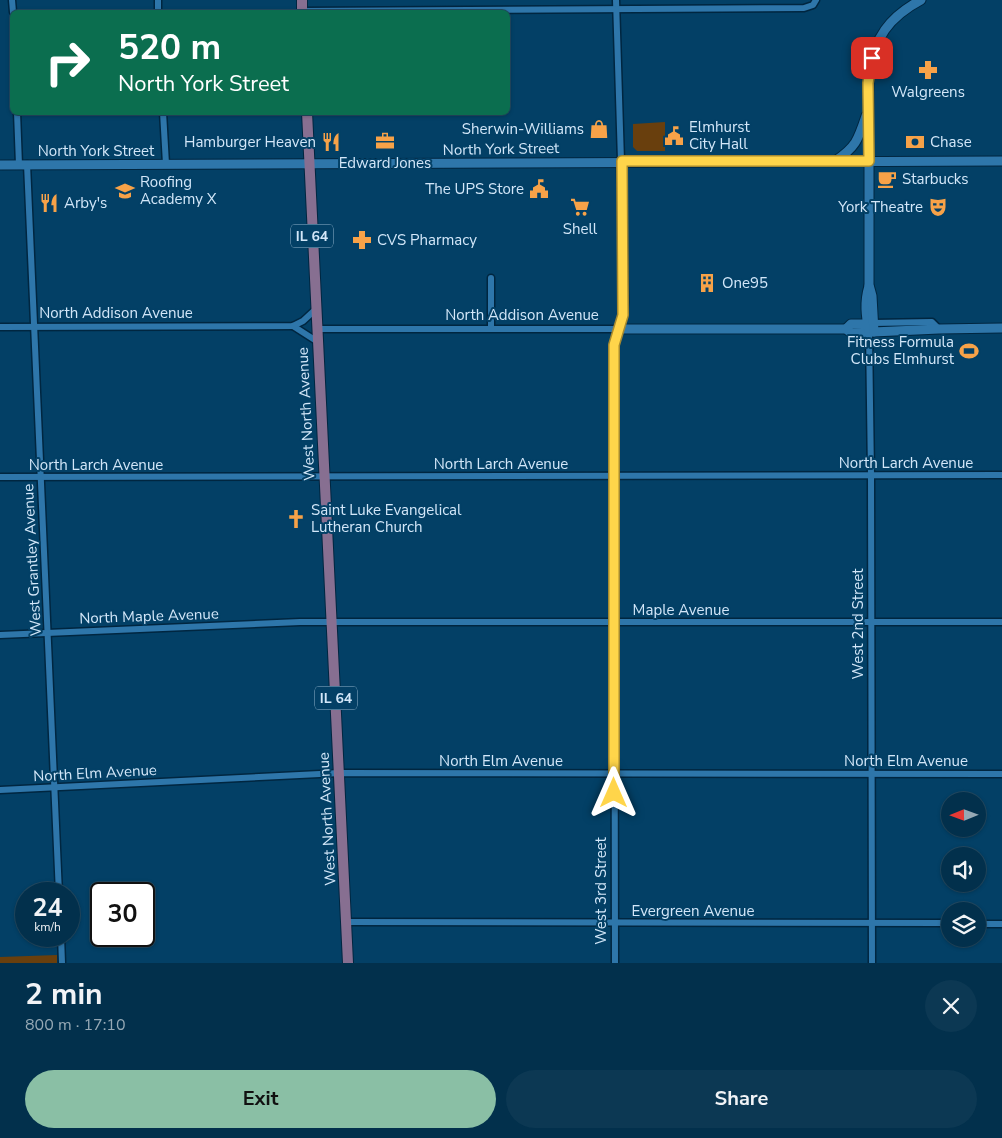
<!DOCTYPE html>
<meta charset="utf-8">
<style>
body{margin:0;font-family:"Nunito Sans",sans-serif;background:#0c3853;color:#f1f3f6;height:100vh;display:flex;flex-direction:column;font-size:19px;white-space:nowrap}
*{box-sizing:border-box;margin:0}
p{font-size:16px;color:#96a9b5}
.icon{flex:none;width:28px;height:28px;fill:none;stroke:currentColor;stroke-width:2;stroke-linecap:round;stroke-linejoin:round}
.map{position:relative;height:963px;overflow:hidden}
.sheet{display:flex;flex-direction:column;background:#02304c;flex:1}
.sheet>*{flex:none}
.banner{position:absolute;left:10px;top:10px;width:500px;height:105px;border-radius:8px;box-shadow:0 1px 4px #0004,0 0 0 1px #234b64;background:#0b6e4f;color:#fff;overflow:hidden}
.needle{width:32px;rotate:269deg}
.buttons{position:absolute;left:941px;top:792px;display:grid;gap:10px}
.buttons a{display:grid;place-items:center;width:45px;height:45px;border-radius:50%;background:#02304c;box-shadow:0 1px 4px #0004,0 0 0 1px #234b64;font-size:25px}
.speed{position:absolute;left:15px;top:882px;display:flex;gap:10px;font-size:25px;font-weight:700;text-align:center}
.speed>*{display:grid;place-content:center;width:65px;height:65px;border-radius:50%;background:#02304c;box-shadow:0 1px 4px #0004,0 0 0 1px #234b64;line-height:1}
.speed small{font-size:12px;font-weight:400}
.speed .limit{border:2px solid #111;border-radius:8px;background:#fff;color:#111}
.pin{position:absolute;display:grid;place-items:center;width:42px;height:42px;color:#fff;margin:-21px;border-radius:10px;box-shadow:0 2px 8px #0006}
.me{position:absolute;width:55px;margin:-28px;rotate:0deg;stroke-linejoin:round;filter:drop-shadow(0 0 4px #0008)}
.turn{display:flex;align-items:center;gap:18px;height:105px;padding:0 25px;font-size:22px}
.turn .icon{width:65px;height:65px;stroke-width:2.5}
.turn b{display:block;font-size:35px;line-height:42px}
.round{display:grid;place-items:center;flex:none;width:52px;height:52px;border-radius:26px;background:#0c3853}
.head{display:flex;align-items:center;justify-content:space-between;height:85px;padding:0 25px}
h1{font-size:30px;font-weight:700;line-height:38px}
.button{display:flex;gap:10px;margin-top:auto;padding:10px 25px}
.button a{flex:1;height:58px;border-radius:30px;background:#8abfa5;color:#111;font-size:20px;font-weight:700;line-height:58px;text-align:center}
.button a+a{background:#0c3853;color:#f1f3f6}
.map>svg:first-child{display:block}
.green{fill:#693f0d}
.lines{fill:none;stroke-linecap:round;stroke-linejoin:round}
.street-casing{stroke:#002640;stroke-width:9}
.secondary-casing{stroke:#002640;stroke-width:11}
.primary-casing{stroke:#002640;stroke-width:12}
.street{stroke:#2e76aa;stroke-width:6}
.secondary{stroke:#2e76aa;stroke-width:9}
.primary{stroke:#876f91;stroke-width:10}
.route-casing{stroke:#a68a30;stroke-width:12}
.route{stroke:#ffd54a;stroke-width:9}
.labels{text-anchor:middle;stroke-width:4;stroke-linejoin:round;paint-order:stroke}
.shield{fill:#034066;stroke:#95b5cd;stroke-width:1}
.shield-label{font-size:14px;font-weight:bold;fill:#d3e7f9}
.poi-label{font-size:15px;fill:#d3e7f9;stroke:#034066;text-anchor:start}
.street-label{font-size:15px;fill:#d3e7f9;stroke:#034066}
</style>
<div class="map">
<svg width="1002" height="963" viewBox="0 0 1002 963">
<rect width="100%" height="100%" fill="#034066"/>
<g class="green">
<polygon points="665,122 665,151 637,151 633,147 633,124"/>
<polygon points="57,955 57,963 0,963 0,957"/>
</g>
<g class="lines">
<g class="street-casing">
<g id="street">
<polyline points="12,0 13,12"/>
<polyline points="158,0 158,12"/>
<polyline points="616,0 621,161"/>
<polyline points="302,11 804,8 813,5 816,0"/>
<polyline points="17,112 19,165"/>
<polyline points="163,112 166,164"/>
<polyline points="27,164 59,894"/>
<polyline points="873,323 932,322 939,329"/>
<polyline points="293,326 318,342"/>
<polyline points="0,327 293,326 303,321 316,309"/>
<polyline points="491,328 491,278"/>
<polyline points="317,329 619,329 614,345 615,963"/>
<polyline points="869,332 871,475 872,963"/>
<polyline points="0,477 1002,475"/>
<polyline points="0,635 300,622 1002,622"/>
<polyline points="0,790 340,773 1002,774"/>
<polyline points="346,922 950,923"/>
<polyline points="978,924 1002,924"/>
<polyline points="61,936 62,963"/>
</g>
</g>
<g class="secondary-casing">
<g id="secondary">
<polyline points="621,161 624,302 623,315 619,329 846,329 851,333 939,329 1002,328"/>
<path d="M835,161C856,147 858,140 866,116"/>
<polyline points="0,165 1002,161"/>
<path d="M869,286C864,302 866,316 869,332"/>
<polyline points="846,329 851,324 872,324"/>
<path d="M874,332L872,296L869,285V74C874,38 889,17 921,0"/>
</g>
</g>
<g class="primary-casing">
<g id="primary">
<polyline points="302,0 302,12"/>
<polyline points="307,112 348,963"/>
</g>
</g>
<use href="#street" class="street"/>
<use href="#secondary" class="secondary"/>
<use href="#primary" class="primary"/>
</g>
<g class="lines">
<g class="route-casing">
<polyline id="route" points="614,793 614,345 623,315 622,161 869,161 868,83 872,58"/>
</g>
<use href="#route" class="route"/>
</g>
<defs>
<g id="pharmacy-bare" transform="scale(1.5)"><path d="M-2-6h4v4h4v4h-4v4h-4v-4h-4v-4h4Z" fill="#f7a248" stroke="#034066" stroke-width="2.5" paint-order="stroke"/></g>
<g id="shop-bare" transform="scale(1.5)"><path d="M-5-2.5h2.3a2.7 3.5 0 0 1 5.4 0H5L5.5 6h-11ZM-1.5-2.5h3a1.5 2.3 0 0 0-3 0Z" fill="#f7a248" stroke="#034066" stroke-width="2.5" paint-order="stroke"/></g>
<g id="civic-bare" transform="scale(1.5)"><path d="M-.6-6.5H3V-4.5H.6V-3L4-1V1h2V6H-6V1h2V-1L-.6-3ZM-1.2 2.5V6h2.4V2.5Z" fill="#f7a248" stroke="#034066" stroke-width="2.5" paint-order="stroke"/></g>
<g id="office-bare" transform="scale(1.5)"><path d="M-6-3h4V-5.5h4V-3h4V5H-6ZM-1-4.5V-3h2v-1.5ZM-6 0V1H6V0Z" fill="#f7a248" stroke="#034066" stroke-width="2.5" paint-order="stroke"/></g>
<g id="restaurant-bare" transform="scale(1.5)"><path d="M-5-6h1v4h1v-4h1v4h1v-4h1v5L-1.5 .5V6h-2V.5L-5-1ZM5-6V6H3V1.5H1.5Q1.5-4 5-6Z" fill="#f7a248" stroke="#034066" stroke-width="2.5" paint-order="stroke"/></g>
<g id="bank-bare" transform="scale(1.5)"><path d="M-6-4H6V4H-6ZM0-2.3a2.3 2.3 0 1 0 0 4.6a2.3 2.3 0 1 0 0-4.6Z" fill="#f7a248" stroke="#034066" stroke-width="2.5" paint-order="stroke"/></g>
<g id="cafe-bare" transform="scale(1.5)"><path d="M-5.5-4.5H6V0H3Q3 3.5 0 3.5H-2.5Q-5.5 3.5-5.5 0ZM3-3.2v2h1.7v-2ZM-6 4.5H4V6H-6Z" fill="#f7a248" stroke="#034066" stroke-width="2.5" paint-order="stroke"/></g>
<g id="school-bare" transform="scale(1.5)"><path d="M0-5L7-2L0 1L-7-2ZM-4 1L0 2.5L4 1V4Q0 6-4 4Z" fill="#f7a248" stroke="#034066" stroke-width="2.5" paint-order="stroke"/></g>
<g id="supermarket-bare" transform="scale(1.5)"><path d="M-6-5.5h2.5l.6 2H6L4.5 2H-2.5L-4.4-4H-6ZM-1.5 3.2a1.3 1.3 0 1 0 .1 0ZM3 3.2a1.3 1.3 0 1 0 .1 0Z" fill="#f7a248" stroke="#034066" stroke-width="2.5" paint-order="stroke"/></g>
<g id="theatre-bare" transform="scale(1.5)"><path d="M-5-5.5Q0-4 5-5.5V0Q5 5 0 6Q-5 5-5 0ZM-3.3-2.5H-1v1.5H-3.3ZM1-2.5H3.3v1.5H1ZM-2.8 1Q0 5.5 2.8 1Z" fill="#f7a248" stroke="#034066" stroke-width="2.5" paint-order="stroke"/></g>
<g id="building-bare" transform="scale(1.5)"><path d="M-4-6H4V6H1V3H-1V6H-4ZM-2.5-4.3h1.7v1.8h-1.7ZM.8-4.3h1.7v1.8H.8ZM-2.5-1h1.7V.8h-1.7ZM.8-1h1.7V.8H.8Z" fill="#f7a248" stroke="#034066" stroke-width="2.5" paint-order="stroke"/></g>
<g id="stadium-bare" transform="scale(1.5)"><path d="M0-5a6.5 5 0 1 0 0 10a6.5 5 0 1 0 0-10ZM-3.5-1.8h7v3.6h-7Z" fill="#f7a248" stroke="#034066" stroke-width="2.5" paint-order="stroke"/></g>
<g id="church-bare" transform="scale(1.5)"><path d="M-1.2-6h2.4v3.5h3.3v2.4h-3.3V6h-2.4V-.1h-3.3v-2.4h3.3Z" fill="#f7a248" stroke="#034066" stroke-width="2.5" paint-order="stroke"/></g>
</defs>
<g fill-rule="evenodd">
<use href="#pharmacy-bare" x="928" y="70"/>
<use href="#shop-bare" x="599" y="129"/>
<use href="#civic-bare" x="674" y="136"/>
<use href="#office-bare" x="385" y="141"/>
<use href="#restaurant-bare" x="331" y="142"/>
<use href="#bank-bare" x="915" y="142"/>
<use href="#cafe-bare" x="887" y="179"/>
<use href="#civic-bare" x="539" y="189"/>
<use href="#school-bare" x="125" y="191"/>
<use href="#restaurant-bare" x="49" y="203"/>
<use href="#supermarket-bare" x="580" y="207"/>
<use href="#theatre-bare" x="938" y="207"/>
<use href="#pharmacy-bare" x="362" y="240"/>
<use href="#building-bare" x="707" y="283"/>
<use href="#stadium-bare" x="969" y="351"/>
<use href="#church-bare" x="296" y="519"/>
</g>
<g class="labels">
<g class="shield">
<rect x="291" y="224.5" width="42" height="23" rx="4"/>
<rect x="315" y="686.5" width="42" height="23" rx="4"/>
</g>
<g class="shield-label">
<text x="312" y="241">IL 64</text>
<text x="336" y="703">IL 64</text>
</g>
<g class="poi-label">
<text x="928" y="97" text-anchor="middle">Walgreens</text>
<text x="689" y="132">Elmhurst<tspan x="689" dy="17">City Hall</tspan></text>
<text x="584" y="134" text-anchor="end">Sherwin-Williams</text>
<text x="316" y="147" text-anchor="end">Hamburger Heaven</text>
<text x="930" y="147">Chase</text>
<text x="385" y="168" text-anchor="middle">Edward Jones</text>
<text x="902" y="184">Starbucks</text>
<text x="140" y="187">Roofing<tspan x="140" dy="17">Academy X</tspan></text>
<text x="524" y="194" text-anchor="end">The UPS Store</text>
<text x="64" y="208">Arby's</text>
<text x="923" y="212" text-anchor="end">York Theatre</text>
<text x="580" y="234" text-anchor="middle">Shell</text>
<text x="377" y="245">CVS Pharmacy</text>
<text x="722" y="288">One95</text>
<text x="954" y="347" text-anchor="end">Fitness Formula<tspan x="954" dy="17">Clubs Elmhurst</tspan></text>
<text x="311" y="515">Saint Luke Evangelical<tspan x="311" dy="17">Lutheran Church</tspan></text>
</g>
<g class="street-label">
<text transform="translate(501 149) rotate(-1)" y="5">North York Street</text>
<text x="96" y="156">North York Street</text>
<text x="116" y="318">North Addison Avenue</text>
<text x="522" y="320">North Addison Avenue</text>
<text transform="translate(306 414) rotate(-93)" y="5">West North Avenue</text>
<text x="906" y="468">North Larch Avenue</text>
<text x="501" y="469">North Larch Avenue</text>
<text x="96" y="470">North Larch Avenue</text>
<text transform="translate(32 560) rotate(-93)" y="5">West Grantley Avenue</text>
<text x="681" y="615">Maple Avenue</text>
<text transform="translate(149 616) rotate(-2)" y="5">North Maple Avenue</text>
<text transform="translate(858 624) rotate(-90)" y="5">West 2nd Street</text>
<text x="501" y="766">North Elm Avenue</text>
<text x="906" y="766">North Elm Avenue</text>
<text transform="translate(95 773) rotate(-3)" y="5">North Elm Avenue</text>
<text transform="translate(327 819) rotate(-93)" y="5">West North Avenue</text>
<text transform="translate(601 891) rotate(-90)" y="5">West 3rd Street</text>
<text x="693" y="916">Evergreen Avenue</text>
</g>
</g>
</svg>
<div class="buttons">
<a><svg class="needle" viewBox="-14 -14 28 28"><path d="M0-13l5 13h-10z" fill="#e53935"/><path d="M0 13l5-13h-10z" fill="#96a9b5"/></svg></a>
<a><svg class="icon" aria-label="sound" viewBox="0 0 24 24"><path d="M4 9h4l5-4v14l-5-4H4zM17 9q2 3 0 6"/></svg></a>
<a><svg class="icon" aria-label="layers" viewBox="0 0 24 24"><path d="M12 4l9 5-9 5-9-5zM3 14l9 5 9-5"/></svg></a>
</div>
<div class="speed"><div>24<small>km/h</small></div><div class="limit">30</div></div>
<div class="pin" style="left:872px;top:58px;background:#d93025"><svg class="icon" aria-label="arrive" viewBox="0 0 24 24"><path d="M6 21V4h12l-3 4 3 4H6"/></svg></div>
<svg class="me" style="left:614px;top:793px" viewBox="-20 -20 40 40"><path d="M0-17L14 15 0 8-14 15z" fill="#ffd54a" stroke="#fff" stroke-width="4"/></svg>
<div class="banner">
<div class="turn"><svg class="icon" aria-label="right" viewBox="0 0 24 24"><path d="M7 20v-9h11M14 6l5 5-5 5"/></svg><div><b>520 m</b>North York Street</div></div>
</div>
</div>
<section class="sheet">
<div class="head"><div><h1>2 min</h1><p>800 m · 17:10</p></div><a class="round"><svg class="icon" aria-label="close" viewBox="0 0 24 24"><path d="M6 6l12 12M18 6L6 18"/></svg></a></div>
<div class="button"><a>Exit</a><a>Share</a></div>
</section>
